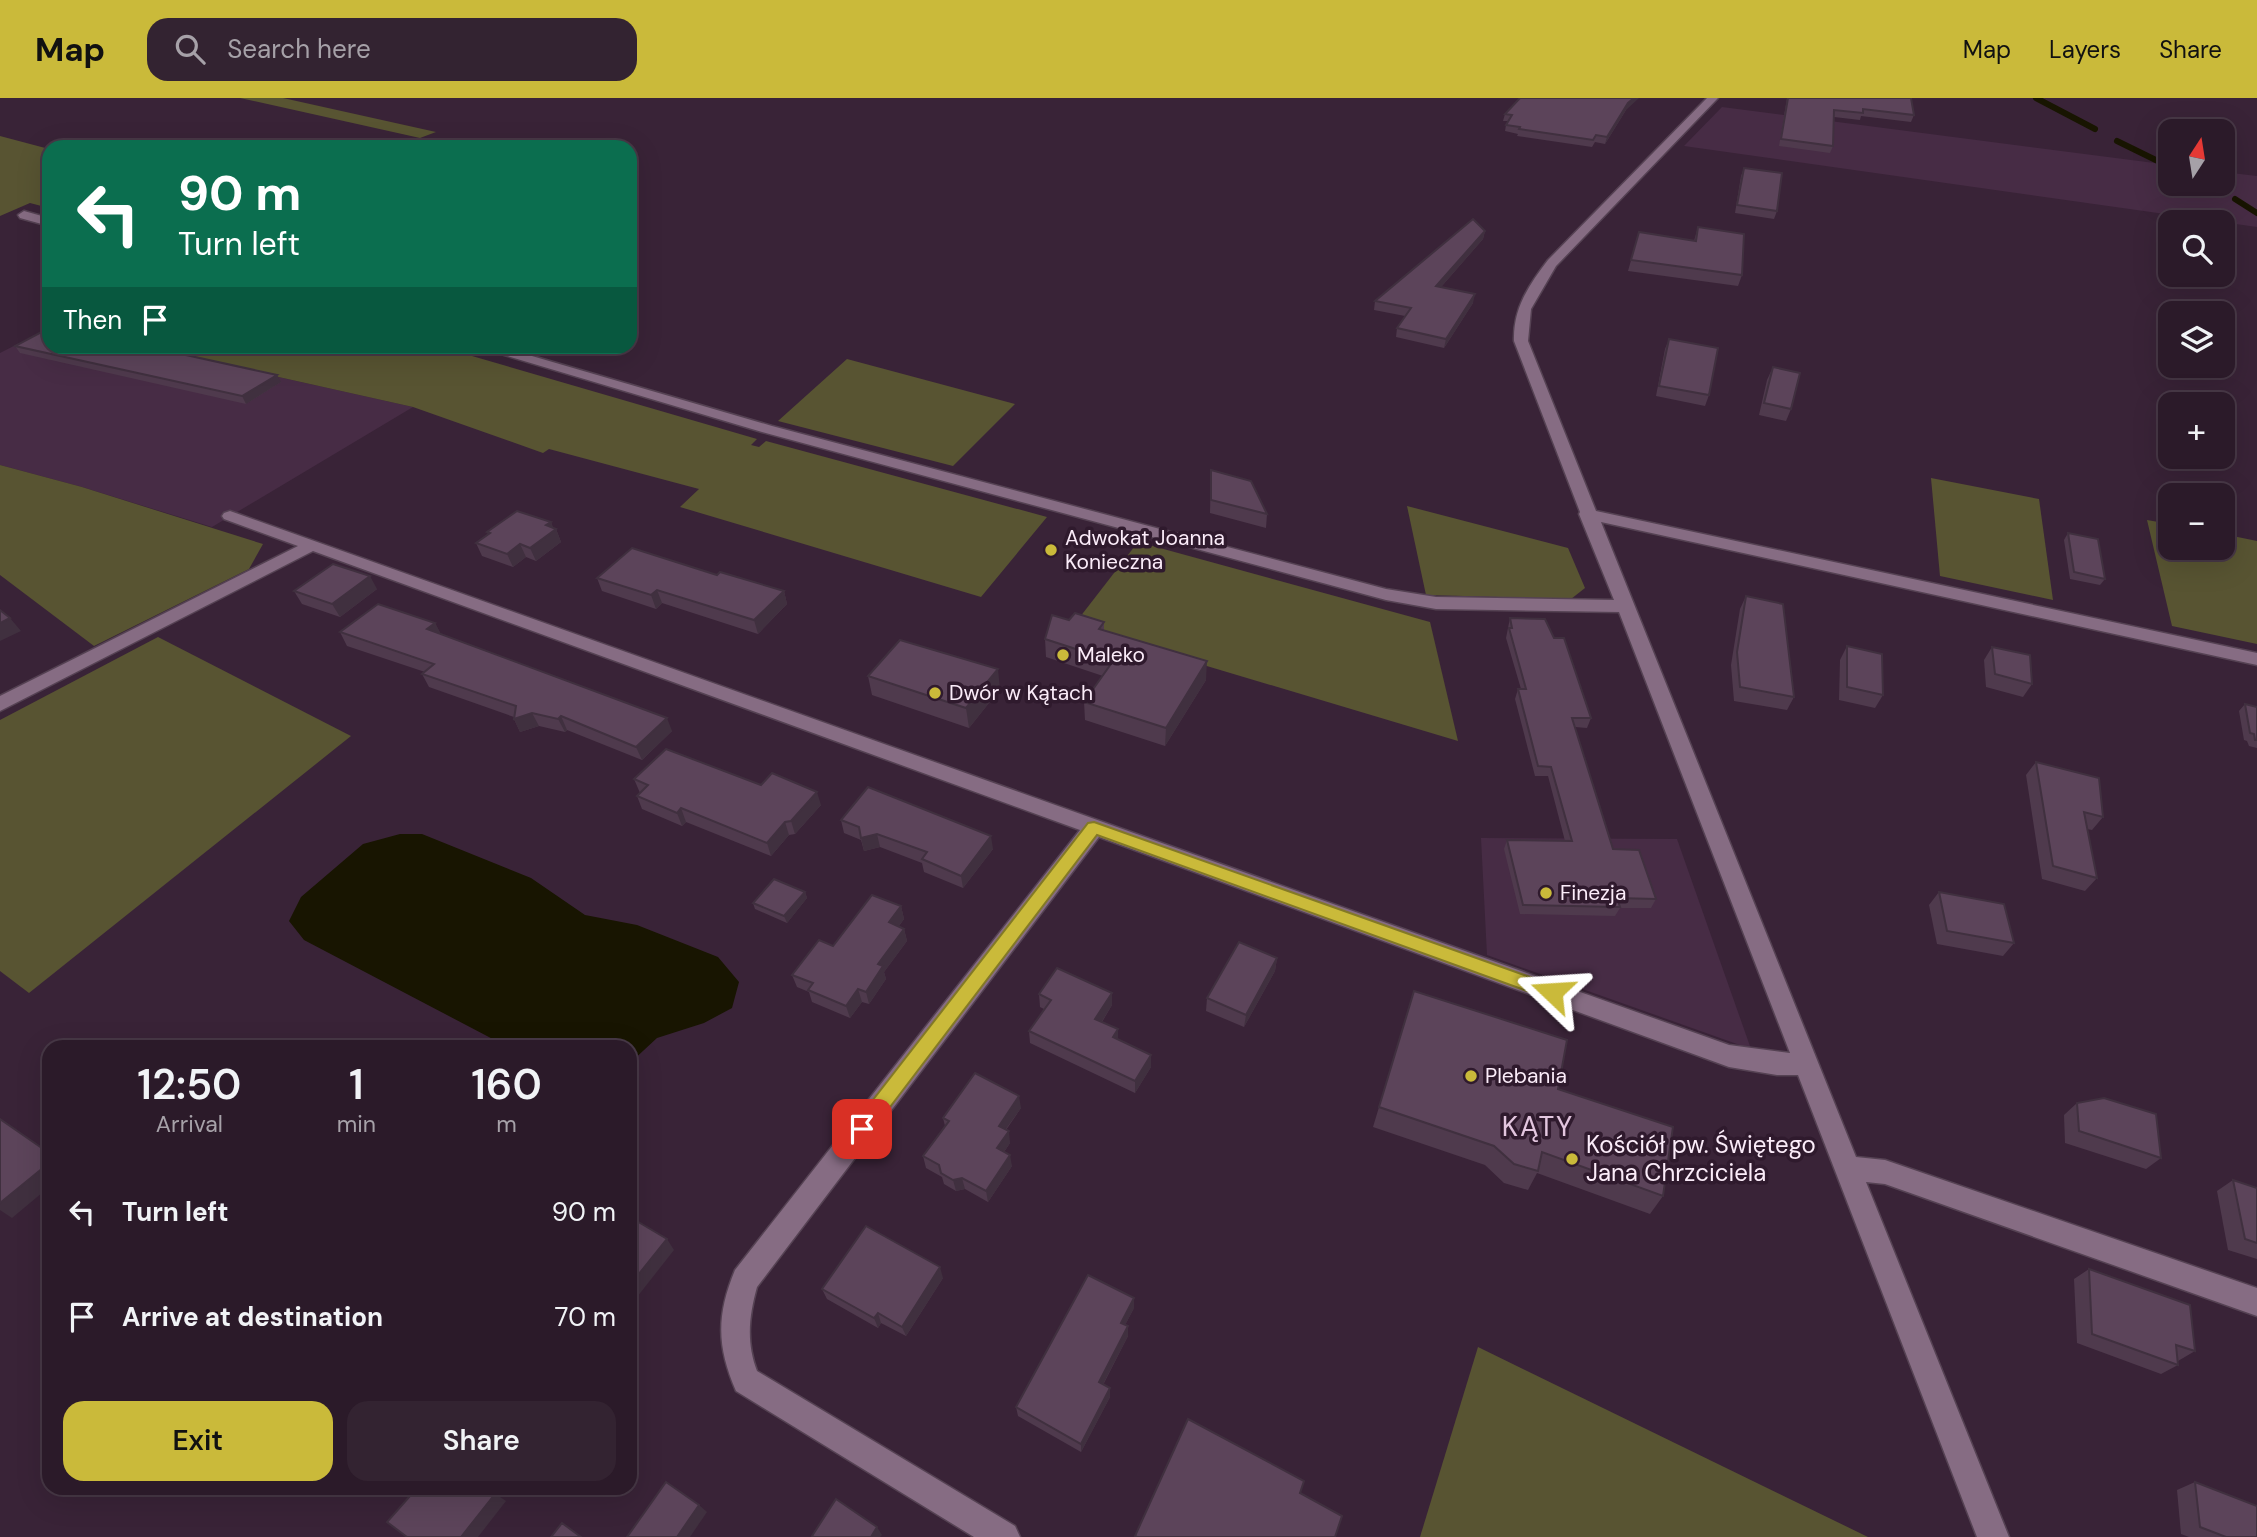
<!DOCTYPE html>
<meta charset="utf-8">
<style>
body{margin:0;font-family:"DM Sans",sans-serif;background:#332331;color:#f1f3f6;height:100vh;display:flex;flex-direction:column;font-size:26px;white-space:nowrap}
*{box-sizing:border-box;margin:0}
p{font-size:23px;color:#a6a1a8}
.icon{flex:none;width:38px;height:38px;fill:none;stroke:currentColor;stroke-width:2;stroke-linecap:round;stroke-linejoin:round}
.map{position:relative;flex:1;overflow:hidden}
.sheet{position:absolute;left:42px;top:942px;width:595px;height:455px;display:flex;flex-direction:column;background:#2b1a29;border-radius:21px;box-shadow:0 7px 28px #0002,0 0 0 2px #473846}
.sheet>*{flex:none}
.banner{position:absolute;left:42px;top:42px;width:595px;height:214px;border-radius:21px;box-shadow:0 7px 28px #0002,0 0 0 2px #473846;background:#0b6e4f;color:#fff;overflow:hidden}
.needle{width:46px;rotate:12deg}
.fabs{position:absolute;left:2158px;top:21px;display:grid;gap:14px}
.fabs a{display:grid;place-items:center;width:77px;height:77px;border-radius:14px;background:#2b1a29;box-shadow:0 7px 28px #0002,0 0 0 2px #473846;font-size:35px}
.pin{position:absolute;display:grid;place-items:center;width:60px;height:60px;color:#fff;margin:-30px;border-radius:14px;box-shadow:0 4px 10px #0006}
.me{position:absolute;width:77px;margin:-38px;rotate:290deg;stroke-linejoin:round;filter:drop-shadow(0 0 5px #0008)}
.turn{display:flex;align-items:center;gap:24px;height:147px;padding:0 21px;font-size:32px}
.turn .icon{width:91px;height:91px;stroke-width:2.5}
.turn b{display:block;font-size:49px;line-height:60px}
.then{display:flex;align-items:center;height:66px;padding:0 21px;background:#0003;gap:14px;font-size:26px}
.eta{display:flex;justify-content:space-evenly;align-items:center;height:119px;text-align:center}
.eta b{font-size:42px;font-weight:600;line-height:49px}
.primary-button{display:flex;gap:14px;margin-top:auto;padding:14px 21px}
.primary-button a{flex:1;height:80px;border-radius:21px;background:#caba3a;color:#111;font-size:28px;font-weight:600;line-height:80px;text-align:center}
.primary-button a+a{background:#332331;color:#f1f3f6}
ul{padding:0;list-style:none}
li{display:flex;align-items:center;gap:21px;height:105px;padding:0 21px}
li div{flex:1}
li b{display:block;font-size:26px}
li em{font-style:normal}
header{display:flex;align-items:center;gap:42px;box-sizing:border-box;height:98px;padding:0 35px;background:#caba3a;color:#111}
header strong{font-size:33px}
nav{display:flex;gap:38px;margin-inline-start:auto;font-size:24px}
.search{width:490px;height:63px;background:#332331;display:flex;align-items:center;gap:18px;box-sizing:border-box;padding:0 24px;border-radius:21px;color:#a6a1a8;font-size:26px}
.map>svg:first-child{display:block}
.built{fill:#472c45}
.green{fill:#585432}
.water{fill:#181501}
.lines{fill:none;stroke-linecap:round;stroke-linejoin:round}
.stream{stroke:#181501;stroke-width:6}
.minor-casing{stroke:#554253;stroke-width:3}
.minor{fill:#866c83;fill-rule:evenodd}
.wall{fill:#4f3a4d}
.shaded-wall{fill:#40303f}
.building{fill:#5c445a;stroke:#40303f;stroke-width:2}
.route{fill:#caba3a;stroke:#837926;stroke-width:2}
.poi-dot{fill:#caba3a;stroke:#2f1a2d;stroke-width:2.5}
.labels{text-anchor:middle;stroke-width:7;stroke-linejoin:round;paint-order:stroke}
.poi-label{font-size:21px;fill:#fbecf9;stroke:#2f1a2d;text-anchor:start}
.near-poi-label{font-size:24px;fill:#fbecf9;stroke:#2f1a2d;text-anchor:start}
.near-quarter-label{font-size:28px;letter-spacing:2px;fill:#e3c6df;stroke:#2f1a2d}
</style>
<header>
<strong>Map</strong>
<div class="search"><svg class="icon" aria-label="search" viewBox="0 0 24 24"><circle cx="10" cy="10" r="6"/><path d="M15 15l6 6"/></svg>Search here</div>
<nav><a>Map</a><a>Layers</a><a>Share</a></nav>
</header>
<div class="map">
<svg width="2257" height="1439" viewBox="0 0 2257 1439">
<rect width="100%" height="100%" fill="#392337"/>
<g class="built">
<polygon points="1722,9 2170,67 2170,86 2222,86 2223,74 2257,78 2257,129 1684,48"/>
<polygon points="49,230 49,248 145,249 413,309 212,429 82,389 0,367 0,255"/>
<polygon points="1481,740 1677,741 1751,951 1487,857"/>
</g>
<g class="green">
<polygon points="240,0 283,0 436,34 420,40"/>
<polygon points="0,38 49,51 49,110 30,105 0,118"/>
<polygon points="200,248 441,249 757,341 751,347 759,349 766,343 1047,419 981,499 680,409 699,391 549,351 543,355 413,309 184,258"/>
<polygon points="847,261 1015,306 953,368 778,323"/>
<polygon points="0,367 82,389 263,446 249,471 94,548 0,477"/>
<polygon points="1931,380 2039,401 2053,502 1940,478"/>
<polygon points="1407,408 1568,450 1585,490 1571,501 1426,497"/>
<polygon points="2147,422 2170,426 2170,450 2222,450 2223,436 2257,443 2257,546 2172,528"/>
<polygon points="1138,444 1430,524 1458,643 1073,528"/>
<polygon points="158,539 351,638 29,895 0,873 0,622"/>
<polygon points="1478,1249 1868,1439 1420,1439"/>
</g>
<polygon class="water" points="400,736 422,736 531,780 585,817 637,827 718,859 739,884 732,910 704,925 657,940 630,965 630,948 506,948 304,842 289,823 301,799 363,746"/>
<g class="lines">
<g class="stream">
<polyline points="2036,0 2095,31"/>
<polyline points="2117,43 2170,69"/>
<polyline points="2204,86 2210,89"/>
<polyline points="2235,101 2257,115"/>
</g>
<g class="minor-casing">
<g id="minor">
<path d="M1707,0H1718L1556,168L1531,211L1528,243L1596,413L2257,555V567L1601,424L1856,1059L1885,1062L2257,1190V1218L1885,1086L1866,1084L2009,1439H1977L1798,977H1777L1729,969L1099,739L757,1189C749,1218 746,1244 757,1273L1015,1428L1020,1439H974L736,1293C717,1249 716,1218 735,1172L1080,732L313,453L0,613V598L298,448L224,421L222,418L224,415L230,413L1729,947L1790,955L1619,514L1436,511L1386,502L762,334L474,248H498L772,328L1386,491L1436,499L1614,502L1579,416L1580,414L1514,243C1513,210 1529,187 1548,162Z"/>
<polygon points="24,113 49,120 49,128 20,120 18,117"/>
</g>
</g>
<use href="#minor" class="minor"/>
</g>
<g class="wall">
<polygon points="1787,0 1911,0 1914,17 1911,24 1861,18 1860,22 1834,19 1833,48 1830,55 1779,48"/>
<polygon points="1626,12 1605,46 1595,44 1592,49 1517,38 1518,36 1505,33 1506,27 1508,23 1503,23 1505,16"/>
<polygon points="1744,70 1777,113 1774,121 1735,115 1741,78"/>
<polygon points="1698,129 1742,177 1738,188 1628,173 1639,134 1694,143"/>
<polygon points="1485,133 1483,141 1441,189 1473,205 1444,250 1396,239 1397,230 1405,218 1374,212 1375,203"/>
<polygon points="1669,241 1709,297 1705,308 1656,298 1665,251"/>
<polygon points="15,248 174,248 167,253 281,284 246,306 20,255"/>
<polygon points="1773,269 1791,311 1786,323 1759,317 1767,282"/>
<polygon points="1211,372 1267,416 1266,430 1210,415"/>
<polygon points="551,424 553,430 556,431 561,444 536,463 526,459 513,469 482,458 476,445 488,436 487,434"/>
<polygon points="2068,435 2105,481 2100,487 2070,481 2064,442"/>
<polygon points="717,477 784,493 787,506 758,536 662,505 656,511 602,493 597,480"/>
<polygon points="377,491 340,519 302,506 294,493"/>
<polygon points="1746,498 1794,599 1787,612 1734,603 1731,567 1740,511"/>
<polygon points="1510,520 1591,620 1587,630 1575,629 1613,751 1656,801 1651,810 1620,810 1615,818 1520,816 1504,751 1507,742 1565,743 1548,678 1535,678 1515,601 1518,591 1521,591 1506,540"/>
<polygon points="1069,522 1104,524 1104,533 1206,582 1165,648 1085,622 1084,604 1103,578 1046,559 1045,541"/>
<polygon points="435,525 441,537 672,633 642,662 567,632 565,634 539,628 520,634 514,621 514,619 429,589 422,576 425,574 347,548 340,534"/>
<polygon points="1847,548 1883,597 1875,610 1839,602 1840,562"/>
<polygon points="1992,549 2032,586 2023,599 1986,589 1984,562"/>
<polygon points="868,578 1000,591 969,630 872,597"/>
<polygon points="2245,606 2257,609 2257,650 2249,648 2247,643 2244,642 2239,613"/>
<polygon points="2036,664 2103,719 2092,732 2087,731 2097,780 2085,793 2042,781 2026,677"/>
<polygon points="634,681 821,707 795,736 789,737 771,758 686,724 682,728 642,711 637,698 640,695"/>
<polygon points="841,722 993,751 963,790 924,774 922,765 880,749 864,753 861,742 844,735"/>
<polygon points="805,794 807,800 787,825 755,811 753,805"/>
<polygon points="1939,794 2014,845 2003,858 1937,846 1929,807"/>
<polygon points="901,808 904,821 899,828 904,831 907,843 884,874 886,881 869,906 862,904 850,920 812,904 809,894 797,889 792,877 833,848"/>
<polygon points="1277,860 1275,873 1244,929 1206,913 1207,900"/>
<polygon points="1414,893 1558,991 1663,1098 1650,1116 1537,1075 1528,1092 1504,1085 1485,1067 1373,1029"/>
<polygon points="1112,895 1112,907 1102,924 1118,931 1118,941 1151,969 1135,995 1030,945 1029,933 1044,911 1040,909 1039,896"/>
<polygon points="2077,1005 2161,1060 2146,1071 2065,1045 2064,1017"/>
<polygon points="1021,1010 1006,1032 1010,1045 1004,1054 1012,1068 988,1104 965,1091 956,1093 944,1086 942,1079 926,1070 923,1058 945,1028 943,1020"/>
<polygon points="2233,1082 2257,1090 2257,1161 2228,1152 2217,1093"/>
<polygon points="2089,1171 2195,1253 2178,1263 2178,1267 2161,1276 2077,1245 2074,1181"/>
<polygon points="943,1180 906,1238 881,1225 878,1230 827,1201 822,1191"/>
<polygon points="1134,1210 1125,1227 1128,1228 1128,1238 1103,1287 1110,1299 1081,1354 1018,1318 1016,1309"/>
<polygon points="2195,1384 2257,1439 2189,1439 2181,1436 2177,1392"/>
</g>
<g class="shaded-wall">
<polygon points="1634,0 1639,0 1626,12 1605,46 1607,39 1628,5"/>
<polygon points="1485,133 1483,141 1434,197 1436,188"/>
<polygon points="1475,196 1473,205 1444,250 1446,241"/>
<polygon points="157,248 174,248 159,257 154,250"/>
<polygon points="277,277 281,284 246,306 242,298"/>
<polygon points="551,424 554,432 556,431 561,444 536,463 530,450 546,427"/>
<polygon points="520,446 526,459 513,469 507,456"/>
<polygon points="370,478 377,491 340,519 332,506"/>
<polygon points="657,492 662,505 656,511 651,497"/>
<polygon points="784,493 787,506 758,536 754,522"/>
<polygon points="10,520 21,533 0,543 0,525"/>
<polygon points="435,525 442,538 427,531"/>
<polygon points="1207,563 1206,582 1165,648 1166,630"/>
<polygon points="998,571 1000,591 969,630 966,610"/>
<polygon points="532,615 539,628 520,634 514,621"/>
<polygon points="561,618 567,632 565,634 558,621"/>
<polygon points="667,620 672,633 642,662 636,649"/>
<polygon points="817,694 821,707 795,736 791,723"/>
<polygon points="681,710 686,724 682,728 677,715"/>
<polygon points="785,724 789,737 771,758 767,745"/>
<polygon points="877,736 880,749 864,753 861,740"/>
<polygon points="991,738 993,751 963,790 961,778"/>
<polygon points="805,794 807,800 787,825 784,818"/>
<polygon points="901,808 904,821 892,837 889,824"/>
<polygon points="904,831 907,843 884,874 886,881 869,906 866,894 878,866"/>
<polygon points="1277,860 1275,873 1244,929 1246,917"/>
<polygon points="858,891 862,904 850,920 846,908"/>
<polygon points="1112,895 1112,907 1096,933 1095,921"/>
<polygon points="1118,931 1118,943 1113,939"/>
<polygon points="1151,957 1151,969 1135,995 1135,983"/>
<polygon points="1019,998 1021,1010 1000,1039 999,1028"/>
<polygon points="1009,1033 1010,1045 999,1061 997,1050"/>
<polygon points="1010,1057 1012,1068 988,1104 986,1093"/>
<polygon points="49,1065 49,1089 12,1120 0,1112 0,1105"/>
<polygon points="962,1080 965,1091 956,1093 953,1082"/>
<polygon points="667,1141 674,1152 630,1208 630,1187"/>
<polygon points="940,1169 943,1180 906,1238 902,1229"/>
<polygon points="1134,1200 1134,1210 1121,1235 1121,1225"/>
<polygon points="878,1215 881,1225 878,1230 874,1220"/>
<polygon points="1128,1228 1128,1238 1099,1294 1099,1284"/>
<polygon points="1110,1290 1110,1299 1081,1354 1081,1346"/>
<polygon points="487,1390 506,1403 478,1439 461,1439"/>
<polygon points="699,1407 707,1414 690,1439 677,1439"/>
<polygon points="877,1429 882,1437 880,1439 871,1439"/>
</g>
<g class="building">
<polygon points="1520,0 1634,0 1628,5 1607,39 1596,37 1593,42 1519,31 1520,29 1506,27 1512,17 1505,16"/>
<polygon points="1788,0 1911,0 1914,17 1863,11 1863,15 1834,12 1833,48 1781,41"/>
<polygon points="1744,70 1782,75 1777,113 1737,107"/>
<polygon points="1473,121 1485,133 1436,188 1475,196 1446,241 1397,230 1411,210 1375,203"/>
<polygon points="1698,129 1744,136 1742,177 1631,162 1639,134 1696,143"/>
<polygon points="49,230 49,248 157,248 154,250 277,277 242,298 15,248"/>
<polygon points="1669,241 1718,250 1709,297 1659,288"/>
<polygon points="1773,269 1800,275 1791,311 1764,305"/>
<polygon points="1211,372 1251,383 1267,416 1211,402"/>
<polygon points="517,413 551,424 546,427 556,431 530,450 520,446 507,456 476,445 490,435 487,434"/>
<polygon points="2068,435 2098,441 2105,481 2074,474"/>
<polygon points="632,450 717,477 720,474 784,493 754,522 657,492 651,497 597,480"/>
<polygon points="333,466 370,478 332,506 294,493"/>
<polygon points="1746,498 1783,506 1794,599 1740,589 1737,554"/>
<polygon points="378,506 435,525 427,531 667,620 636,649 561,618 558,621 532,615 514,621 516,608 422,576 434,566 340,534"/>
<polygon points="0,512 10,520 0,525"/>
<polygon points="1075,515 1104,524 1099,531 1207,563 1166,630 1084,604 1113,563 1045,541 1052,517 1069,522"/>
<polygon points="1510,520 1545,521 1554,540 1564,540 1591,620 1572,620 1613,751 1639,752 1656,801 1617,800 1620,809 1523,807 1507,742 1572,743 1551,669 1538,668 1518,591 1526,591 1509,530 1512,530"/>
<polygon points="900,542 998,571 966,610 868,578"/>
<polygon points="1847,548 1882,556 1883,597 1847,589"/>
<polygon points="1992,549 2030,557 2032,586 1995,576"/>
<polygon points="2245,606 2257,609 2257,642 2255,642 2254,636 2250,635"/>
<polygon points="666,651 761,687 772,675 817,694 791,723 785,724 767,745 681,710 677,715 637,698 648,687 634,681"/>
<polygon points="2036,664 2099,680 2103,719 2084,714 2097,780 2053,768"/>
<polygon points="868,689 991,738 961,778 922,761 927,754 877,736 861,740 859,729 841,722"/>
<polygon points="774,781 805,794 784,818 753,805"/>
<polygon points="1939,794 2004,806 2014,845 1947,833"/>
<polygon points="872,797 901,808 889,824 904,831 878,866 883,868 866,894 858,891 846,908 808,892 813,885 792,877 819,842 833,848"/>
<polygon points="1239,844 1277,860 1246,917 1207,900"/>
<polygon points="1057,870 1112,895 1095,921 1118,931 1113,939 1151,957 1135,983 1029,933 1051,902 1039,896"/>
<polygon points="1414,893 1567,942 1558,991 1673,1029 1663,1098 1542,1054 1538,1073 1514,1066 1494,1048 1379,1009"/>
<polygon points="975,975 1019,998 999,1028 1009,1033 997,1050 1010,1057 986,1093 962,1080 953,1082 941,1075 939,1067 923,1058 949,1023 943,1020"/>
<polygon points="2104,1000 2156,1016 2161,1060 2079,1033 2077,1005"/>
<polygon points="0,1021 49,1055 49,1065 0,1105"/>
<polygon points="2233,1082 2257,1090 2257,1145 2245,1141"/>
<polygon points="630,1119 667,1141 630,1187"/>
<polygon points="866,1128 940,1169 902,1229 878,1215 874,1220 822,1191"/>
<polygon points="2089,1171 2190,1207 2195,1253 2176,1247 2178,1267 2092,1236"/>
<polygon points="1088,1177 1134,1200 1121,1225 1128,1228 1099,1284 1110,1290 1081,1346 1016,1309"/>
<polygon points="1188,1321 1304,1383 1300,1395 1342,1418 1335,1439 1137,1439 1135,1438"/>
<polygon points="666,1384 699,1407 677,1439 627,1439"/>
<polygon points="2195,1384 2257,1408 2257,1439 2226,1439 2200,1429"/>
<polygon points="417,1390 487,1390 495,1396 461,1439 407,1439 387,1424"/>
<polygon points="836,1401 877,1429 871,1439 814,1439 812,1438"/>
<polygon points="562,1425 581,1439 551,1439"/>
</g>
<polygon class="route" points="1094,724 1558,889 1561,894 1558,899 1552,902 1097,737 868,1038 862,1040 855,1038 852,1031 855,1025 1088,725"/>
<g class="poi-dot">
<circle cx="1051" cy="452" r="7"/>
<circle cx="1063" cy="557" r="7"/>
<circle cx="935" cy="595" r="7"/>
<circle cx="1546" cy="795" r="7"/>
<circle cx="1471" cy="978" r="7"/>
<circle cx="1572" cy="1061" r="7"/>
</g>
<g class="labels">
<g class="poi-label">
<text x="1065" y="447">Adwokat Joanna<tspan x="1065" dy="24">Konieczna</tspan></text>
<text x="1077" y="564">Maleko</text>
<text x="949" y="602">Dwór w Kątach</text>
<text x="1560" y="802">Finezja</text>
<text x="1485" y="985">Plebania</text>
</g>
<g class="near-poi-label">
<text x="1586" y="1055">Kościół pw. Świętego<tspan x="1586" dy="28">Jana Chrzciciela</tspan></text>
</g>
<g class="near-quarter-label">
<text x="1538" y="1038">KĄTY</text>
</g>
</g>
</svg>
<div class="fabs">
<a><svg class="needle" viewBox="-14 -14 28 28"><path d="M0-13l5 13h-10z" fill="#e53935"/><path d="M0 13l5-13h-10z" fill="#a6a1a8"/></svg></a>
<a><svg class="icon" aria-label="search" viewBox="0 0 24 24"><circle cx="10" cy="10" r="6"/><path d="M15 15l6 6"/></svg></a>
<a><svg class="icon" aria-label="layers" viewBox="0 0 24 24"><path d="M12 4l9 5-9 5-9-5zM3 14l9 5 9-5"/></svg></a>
<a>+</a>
<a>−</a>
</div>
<div class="pin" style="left:862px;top:1031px;background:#d93025"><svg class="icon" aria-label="arrive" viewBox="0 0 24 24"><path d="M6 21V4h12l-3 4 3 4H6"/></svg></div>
<svg class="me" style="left:1552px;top:894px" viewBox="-20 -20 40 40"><path d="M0-17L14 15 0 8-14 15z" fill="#caba3a" stroke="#fff" stroke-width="4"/></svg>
<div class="banner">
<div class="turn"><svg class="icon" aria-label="left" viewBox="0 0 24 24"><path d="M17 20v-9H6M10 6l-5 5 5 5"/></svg><div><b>90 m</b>Turn left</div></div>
<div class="then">Then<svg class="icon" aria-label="arrive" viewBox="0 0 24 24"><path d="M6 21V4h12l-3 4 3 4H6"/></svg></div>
</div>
<section class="sheet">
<div class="eta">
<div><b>12:50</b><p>Arrival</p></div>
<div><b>1</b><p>min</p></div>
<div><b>160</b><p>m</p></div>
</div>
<ul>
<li><svg class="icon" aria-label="left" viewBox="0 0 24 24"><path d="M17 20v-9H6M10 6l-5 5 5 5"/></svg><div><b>Turn left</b></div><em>90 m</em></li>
<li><svg class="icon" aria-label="arrive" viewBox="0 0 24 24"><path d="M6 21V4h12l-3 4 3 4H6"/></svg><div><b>Arrive at destination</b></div><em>70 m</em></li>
</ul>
<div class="primary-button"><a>Exit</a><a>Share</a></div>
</section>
</div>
